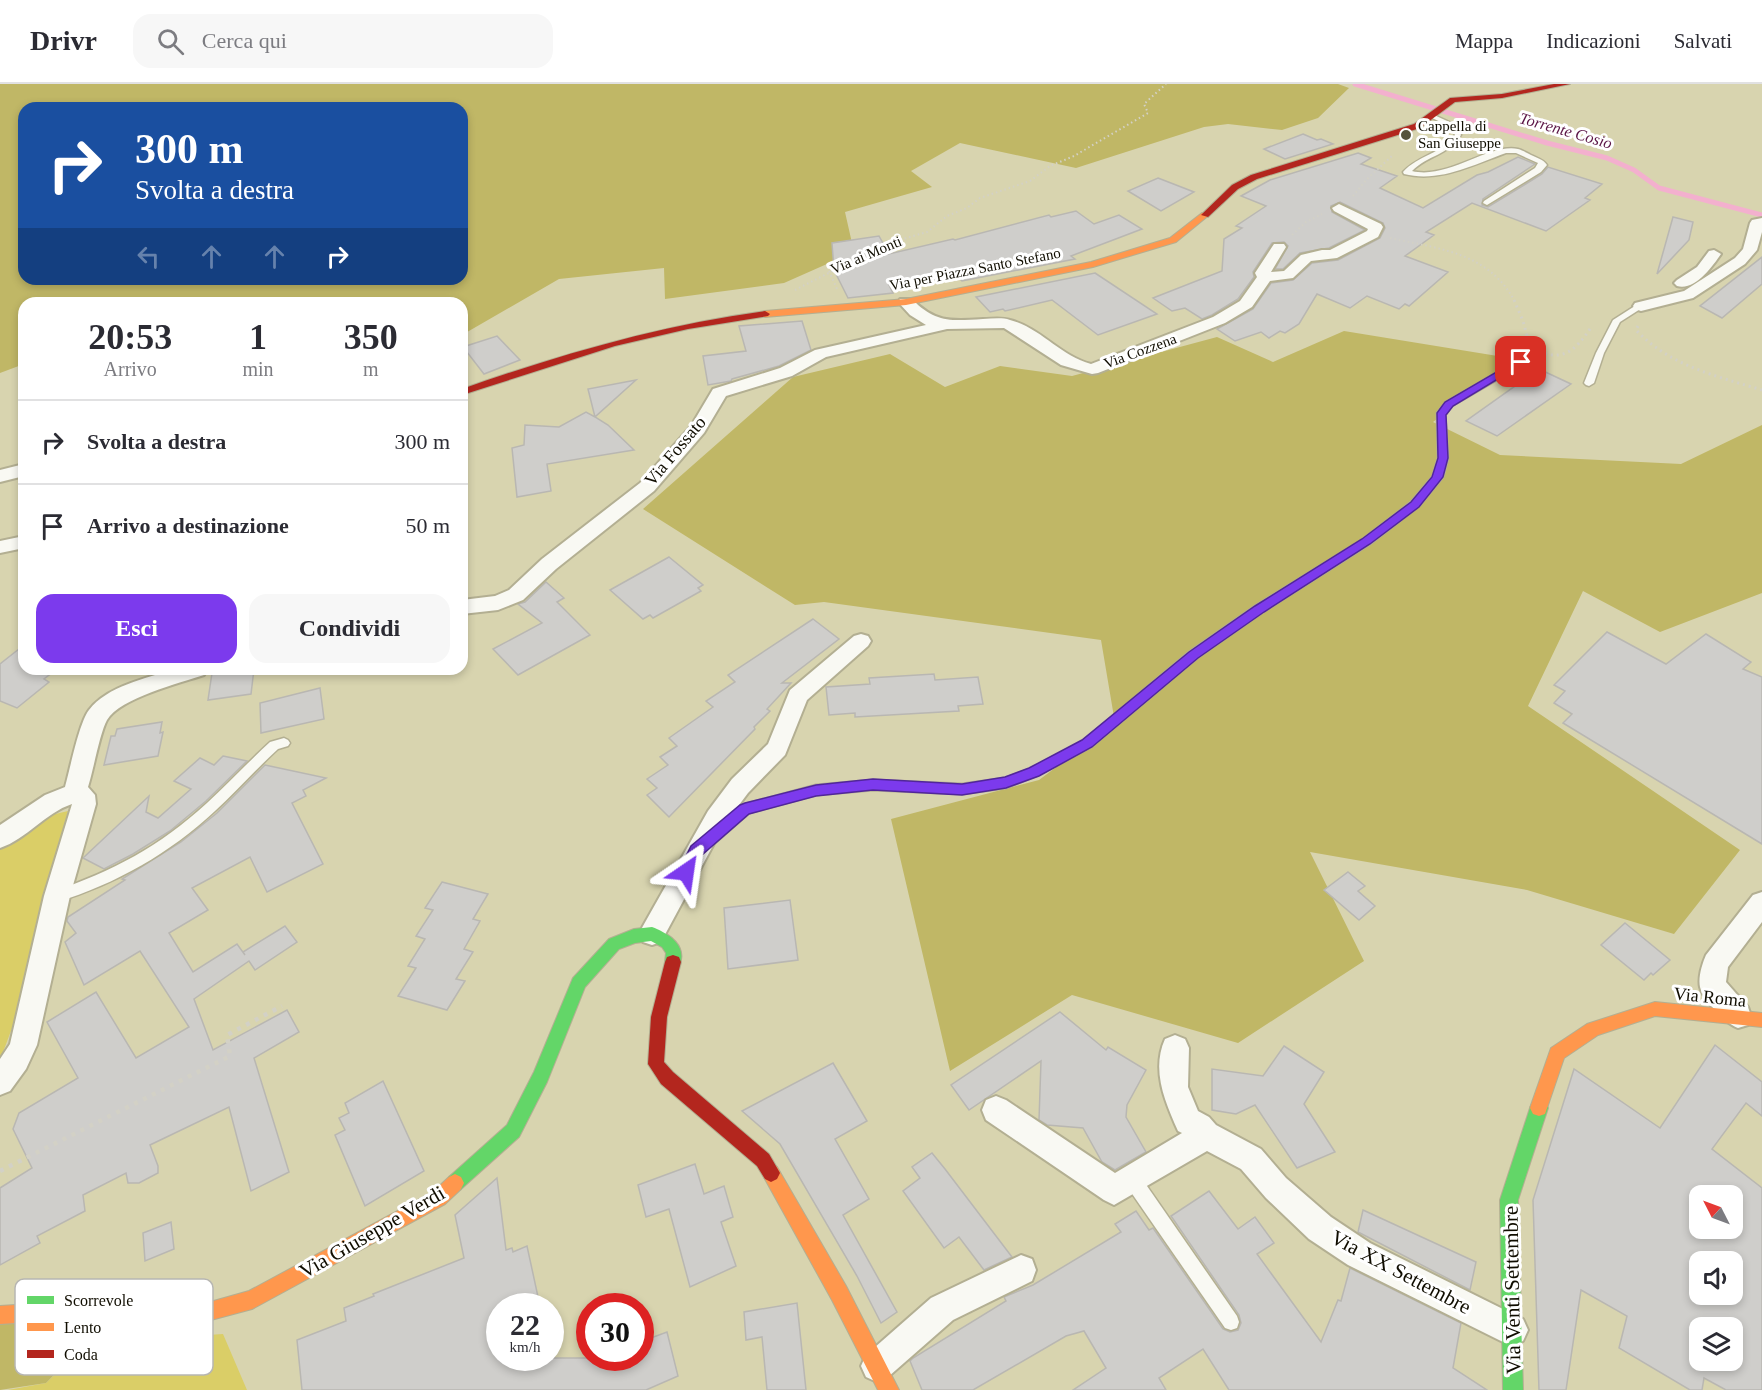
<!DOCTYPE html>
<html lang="it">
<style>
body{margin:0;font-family:"Times New Roman",serif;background:#f7f7f7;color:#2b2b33;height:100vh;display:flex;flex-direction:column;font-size:22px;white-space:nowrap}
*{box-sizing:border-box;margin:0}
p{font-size:20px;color:#7c7c81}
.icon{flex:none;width:33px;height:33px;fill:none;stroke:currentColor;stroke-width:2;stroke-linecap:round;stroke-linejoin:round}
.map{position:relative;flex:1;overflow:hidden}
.details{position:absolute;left:18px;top:213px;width:450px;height:378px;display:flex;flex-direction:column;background:#fff;border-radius:18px;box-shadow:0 3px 9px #0003}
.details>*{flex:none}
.guide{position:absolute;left:18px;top:18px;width:450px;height:183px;border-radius:18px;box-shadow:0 3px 9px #0003;background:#1a4fa0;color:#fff;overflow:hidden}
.needle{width:39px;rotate:312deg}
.controls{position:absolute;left:1689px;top:1101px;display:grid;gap:12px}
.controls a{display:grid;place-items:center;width:54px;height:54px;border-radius:12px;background:#fff;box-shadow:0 3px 9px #0003;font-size:30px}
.speed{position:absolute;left:486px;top:1209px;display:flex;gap:12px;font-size:30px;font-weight:700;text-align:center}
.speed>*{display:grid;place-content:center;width:78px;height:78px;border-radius:50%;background:#fff;box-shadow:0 3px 9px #0003;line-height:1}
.speed small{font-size:15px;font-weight:400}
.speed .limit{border:9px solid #d22;background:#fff;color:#111}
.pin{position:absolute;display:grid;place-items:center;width:51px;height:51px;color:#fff;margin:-26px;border-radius:12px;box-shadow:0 3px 9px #0006}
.me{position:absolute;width:66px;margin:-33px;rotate:32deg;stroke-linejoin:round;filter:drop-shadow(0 0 4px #0008)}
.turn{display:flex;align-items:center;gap:21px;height:126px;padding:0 18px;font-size:27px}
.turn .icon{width:78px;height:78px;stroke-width:2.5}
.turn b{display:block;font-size:42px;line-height:51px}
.lanes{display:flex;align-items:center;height:57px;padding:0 18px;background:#0003;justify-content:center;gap:30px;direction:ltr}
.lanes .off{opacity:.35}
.eta{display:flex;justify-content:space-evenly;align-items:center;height:102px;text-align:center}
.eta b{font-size:36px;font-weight:600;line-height:42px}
.primary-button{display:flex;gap:12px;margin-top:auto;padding:12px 18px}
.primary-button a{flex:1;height:69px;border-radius:18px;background:#7c3aed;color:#fff;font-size:24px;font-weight:600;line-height:69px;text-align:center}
.primary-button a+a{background:#f7f7f7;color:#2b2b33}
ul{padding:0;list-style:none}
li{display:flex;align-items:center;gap:18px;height:84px;padding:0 18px;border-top:2px solid #e1e1e2}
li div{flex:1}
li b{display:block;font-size:22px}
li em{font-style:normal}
header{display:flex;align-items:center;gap:36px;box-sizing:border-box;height:84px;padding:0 30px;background:#fff;border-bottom:2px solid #e1e1e2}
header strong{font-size:28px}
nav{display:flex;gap:33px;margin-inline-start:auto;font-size:21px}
.search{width:420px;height:54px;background:#f7f7f7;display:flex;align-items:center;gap:15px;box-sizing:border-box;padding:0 21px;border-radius:18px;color:#7c7c81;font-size:22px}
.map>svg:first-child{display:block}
.green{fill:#dace67}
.forest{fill:#c0b766;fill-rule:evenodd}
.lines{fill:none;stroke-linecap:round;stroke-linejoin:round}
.stream{stroke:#f3b0ce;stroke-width:5}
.building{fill:#cfcecb;stroke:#b9b7b2;stroke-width:1.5;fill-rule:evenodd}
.lane-casing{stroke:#b3af92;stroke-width:3}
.street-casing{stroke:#b3af92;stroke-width:4}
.fast-casing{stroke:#b3af92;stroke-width:2}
.slow-casing{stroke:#b3af92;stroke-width:2}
.jam-casing{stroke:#b3af92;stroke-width:2}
.path-far2{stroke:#d3d1c6;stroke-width:2;stroke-dasharray:1.5 3;stroke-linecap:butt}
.path-far1{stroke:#d3d1c6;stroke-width:3;stroke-dasharray:2 4;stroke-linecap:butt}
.path{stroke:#d3d1c6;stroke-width:4.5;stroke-dasharray:4 6;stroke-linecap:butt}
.lane{fill:#f9f9f3;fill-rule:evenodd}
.street{fill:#f9f9f3;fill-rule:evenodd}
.fast{fill:#63d668;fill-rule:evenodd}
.slow{fill:#ff974d;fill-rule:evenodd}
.jam{fill:#b3261e;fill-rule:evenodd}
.route{fill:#7c3aed;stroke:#51269a;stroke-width:1.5}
.poi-dot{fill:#56533d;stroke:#fff;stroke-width:2}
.labels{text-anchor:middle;stroke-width:6;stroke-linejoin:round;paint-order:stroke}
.far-poi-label{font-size:15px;fill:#100d00;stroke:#fff;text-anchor:start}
.far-street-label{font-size:15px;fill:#100d00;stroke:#fff}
.far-water-label{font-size:16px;font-style:italic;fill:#5b1546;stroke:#fff}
.street-label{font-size:18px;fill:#100d00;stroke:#fff}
.near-street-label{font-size:21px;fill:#100d00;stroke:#fff}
.key{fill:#fff;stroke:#b7b6b2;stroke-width:1.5}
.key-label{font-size:16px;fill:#100d00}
</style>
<header>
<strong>Drivr</strong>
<div class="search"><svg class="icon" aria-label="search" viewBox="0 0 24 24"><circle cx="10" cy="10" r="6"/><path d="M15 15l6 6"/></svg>Cerca qui</div>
<nav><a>Mappa</a><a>Indicazioni</a><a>Salvati</a></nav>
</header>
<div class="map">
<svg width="1762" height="1306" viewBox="0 0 1762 1306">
<rect width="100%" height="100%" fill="#d8d4af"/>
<g class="green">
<polygon points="68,727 14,939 0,976 0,765 47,732"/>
<polygon points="223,1250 247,1306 8,1306 46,1299 88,1259"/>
</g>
<g class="forest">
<path d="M0,0H1338L1349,4L1318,34L1282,46L1228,40L1204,43L1076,84L960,59L911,87L932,103L845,128L854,168L784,199L665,215L664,184L559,195L462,251V219H24V280L0,289ZM24,24H462V195H24Z"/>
<polygon points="1344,247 1516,275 1433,338 1500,371 1681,380 1762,341 1762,509 1660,548 1583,507 1528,622 1740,766 1674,850 1527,806 1310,768 1364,877 1238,959 1072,911 950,987 891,735 1039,696 1115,639 1101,556 824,518 795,521 643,425 793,293 890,270 945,303 1000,282 1072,292 1217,253 1273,278"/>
<polygon points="0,1237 21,1238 56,1251 56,1289 46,1299 0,1306"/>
</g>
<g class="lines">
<polyline class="stream" points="1355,0 1547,59 1607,74 1634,86 1659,104 1762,131"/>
</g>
<g class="building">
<polygon points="1303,50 1317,56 1321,55 1333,60 1285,75 1264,65"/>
<polygon points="1358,69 1371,74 1361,80 1397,92 1380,104 1423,124 1477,91 1488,88 1518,73 1535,80 1483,115 1482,121 1488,123 1542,90 1548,83 1602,100 1585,114 1590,116 1546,147 1472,119 1426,148 1434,151 1405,172 1448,188 1409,222 1405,220 1399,225 1367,212 1350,224 1317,210 1299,240 1285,249 1280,247 1269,254 1261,248 1235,257 1217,245 1253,225 1271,199 1293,196 1312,179 1338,176 1380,154 1385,144 1383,139 1340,118 1331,122 1332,128 1365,146 1329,164 1300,169 1283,185 1275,185 1288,162 1284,158 1272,159 1253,188 1254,193 1238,215 1212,231 1202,235 1185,224 1172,227 1153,214 1222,187 1224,155 1242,144 1236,142 1266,122 1241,112 1270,96"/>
<polygon points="1158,94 1194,108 1161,127 1128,107"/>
<polygon points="1076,127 1094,140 1119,131 1142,145 1071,172 1075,175 962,197 958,193 889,201 893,209 848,214 834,186 832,159 879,152 889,170 953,155 955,156 1049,131 1051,133"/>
<polygon points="1673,133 1693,138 1689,156 1657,190"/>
<polygon points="1762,173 1762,200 1722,234 1700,222"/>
<polygon points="1095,189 1157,230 1098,251 1052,216 1005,227 1003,225 990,228 976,213"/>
<polygon points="802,237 811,266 779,282 732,295 731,297 708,301 703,272 746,267 739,242"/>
<polygon points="497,252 520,276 484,290 463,263"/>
<polygon points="1539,285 1571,300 1497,352 1466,337"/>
<polygon points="636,296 595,333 608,341 634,366 547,380 551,407 517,413 512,364 524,361 525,341 559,343 586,328 595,333 588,305"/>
<polygon points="669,473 703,501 698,504 701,507 653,534 650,531 643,535 610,506"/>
<polygon points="546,498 564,514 557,518 590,551 518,591 493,565 542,539 518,520 525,518"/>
<polygon points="813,535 839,555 782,599 791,599 767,625 770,627 754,643 755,645 669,733 647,711 657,704 647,695 668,681 660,673 677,662 669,654 713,623 706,617 735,598 728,591"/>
<polygon points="1607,548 1666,580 1706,550 1751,578 1743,585 1762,593 1762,760 1563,639 1572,630 1554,619 1565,607 1554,601"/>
<polygon points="24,561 24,585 57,585 44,595 49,598 17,624 0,617 0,580"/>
<polygon points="236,585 254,585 251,610 208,616 212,589"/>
<polygon points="934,590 935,596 978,593 983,620 958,622 959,627 855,633 855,629 829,631 826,603 870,600 869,594"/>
<polygon points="320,604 324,635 261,649 260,619"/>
<polygon points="162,638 160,649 163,648 158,672 104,681 111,652 115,652 117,645"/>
<polygon points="223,672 247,677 206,717 170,747 133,770 104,785 83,774 149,712 146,728 158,734 191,705 174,697 200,674 214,681"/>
<polygon points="265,681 326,694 303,706 306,712 292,719 323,780 267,808 250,773 192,804 208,826 169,849 193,888 237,860 245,871 243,868 285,842 297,858 255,886 249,877 194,915 213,966 287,926 299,948 254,974 289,1088 251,1107 229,1023 150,1061 158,1082 158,1089 139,1099 128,1099 126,1089 83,1111 85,1127 37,1152 40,1159 0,1181 0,1104 32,1084 13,1045 19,1029 78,994 47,938 96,908 136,974 189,943 140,867 84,901 65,858 76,849 67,837 68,833 125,796 122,795 181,758 217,729"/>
<polygon points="1348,788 1365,802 1358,807 1375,822 1359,836 1324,806"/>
<polygon points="442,798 488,810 473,835 480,837 464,865 473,868 456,895 465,897 447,926 398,912 416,884 408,882 425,855 416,852 433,826 425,824"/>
<polygon points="790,816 798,876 728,885 724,824"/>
<polygon points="1625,839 1670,876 1653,891 1651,889 1644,896 1601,861"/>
<polygon points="1060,928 1106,966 1108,963 1146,986 1127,1021 1126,1033 1146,1068 1115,1086 1102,1078 1083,1044 1047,1041 1039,1036 1041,977 969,1026 951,1001"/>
<path d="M1715,961L1762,998V1032L1746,1019L1712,1065L1762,1104V1306H1726L1704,1294L1702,1306H1690L1619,1264L1627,1232L1581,1206L1566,1306H1539L1533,1116L1574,985L1660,1044ZM1700,1112H1732V1144H1700ZM1700,1178H1732V1210H1700ZM1700,1244H1732V1276H1700Z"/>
<polygon points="1284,962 1324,988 1304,1020 1335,1068 1297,1084 1255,1021 1236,1030 1212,1026 1212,985 1263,992"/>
<polygon points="833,979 867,1037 835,1055 869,1115 843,1131 897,1228 881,1239 857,1192 780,1060 742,1027"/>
<polygon points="383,997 424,1087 365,1122 335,1051 345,1046 339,1034 349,1029 345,1019"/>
<polygon points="932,1069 945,1085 1012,1173 984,1186 959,1153 944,1164 903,1107 920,1094 912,1083"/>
<polygon points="695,1080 704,1110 724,1102 733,1133 721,1138 736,1182 690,1203 669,1125 646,1133 638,1101"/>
<polygon points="497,1094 506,1166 512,1164 513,1168 527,1162 540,1222 500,1222 500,1274 640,1274 640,1258 667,1248 678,1292 646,1306 302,1306 297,1256 346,1237 344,1224 374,1212 373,1210 464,1174 455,1131"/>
<polygon points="1209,1107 1238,1145 1255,1133 1274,1159 1257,1170 1321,1258 1338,1216 1341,1217 1350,1184 1461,1239 1453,1284 1487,1306 1229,1306 1203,1265 1159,1294 1166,1306 1073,1306 1106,1284 1084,1247 1066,1252 973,1306 922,1306 910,1277 913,1274 1006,1217 1004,1213 1033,1201 1121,1148 1115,1140 1136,1127 1149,1146 1153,1144 1223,1245 1230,1248 1238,1246 1241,1239 1239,1231 1171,1132"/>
<polygon points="1363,1126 1476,1178 1470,1206 1358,1148"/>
<polygon points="171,1138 174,1165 145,1177 143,1149"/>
<polygon points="797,1219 806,1306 767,1306 762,1253 746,1256 744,1228"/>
</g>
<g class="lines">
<g class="lane-casing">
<g id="lane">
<path d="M1430,31H1434L1456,41L1461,51C1447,72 1428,71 1412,87C1448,96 1489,59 1518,65C1522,66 1527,69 1531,71C1537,74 1543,75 1547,81L1541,88L1487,121L1483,119L1484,117L1535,84L1538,79L1516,69H1506C1473,81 1439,99 1404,90L1403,88C1418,71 1442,70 1455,51L1451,43L1430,33Z"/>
<polygon points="1638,220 1645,222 1620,238 1604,269 1594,299 1589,302 1586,301 1584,299 1596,269 1613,236"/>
<polygon points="1521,275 1524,276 1524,280 1452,322 1445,331 1448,374 1443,393 1419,422 1370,460 1263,528 1197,574 1091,663 1038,691 1006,704 962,710 873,706 816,711 749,729 716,758 711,759 706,758 705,754 706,750 741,721 745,720 816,701 873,696 962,700 1005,694 1030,685 1083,657 1189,568 1255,522 1362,456 1411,418 1433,392 1438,374 1437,329 1446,318"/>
<path d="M284,654L288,656L290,659L288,662L278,665C256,685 237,707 215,727C170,769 116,800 57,818L52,816L50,812L52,808C113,787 159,763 207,719C229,699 248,678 270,658Z"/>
<polygon points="1132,1087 1138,1089 1237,1232 1239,1238 1237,1244 1231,1246 1225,1244 1126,1101 1124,1095 1126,1089"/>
</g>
</g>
<g class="street-casing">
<g id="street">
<path d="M1339,120L1381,140L1383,143L1378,153L1337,174L1311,177L1293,194L1270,197L1252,223L1225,239L1098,289L1092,290L1061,281L1004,244L947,245L826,273L792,292L726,312L704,349L654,407L556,485L523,516L498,526L462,530V516L495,512L509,506L542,475L640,399L691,342L713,305L780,284L815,266L926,241L910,231L898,218L900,215H912C935,239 951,237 983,235C992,235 1001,233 1010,236C1041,244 1060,272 1091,280L1213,233L1240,217L1257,193L1255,189L1274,160H1284L1286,163L1271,188L1284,187L1301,171L1322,166H1330L1367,147L1368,145L1334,127L1332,124Z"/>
<polygon points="1762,134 1762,148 1757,166 1745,180 1693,214 1641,227 1635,225 1633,222 1635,219 1684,207 1735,174 1743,165 1750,139 1752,136"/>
<path d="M1714,166L1721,170C1712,183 1695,207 1677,202L1674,199L1677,196L1697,183L1709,167Z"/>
<polygon points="24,380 24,392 0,398 0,386"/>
<polygon points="24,452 24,464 0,469 0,457"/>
<polygon points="861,550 868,552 871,557 868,562 807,616 785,671 748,709 724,741 661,858 652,861 643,858 639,850 643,842 708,727 732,695 768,660 790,606 854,552"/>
<path d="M173,585H207L204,591C180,599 120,614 107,636C100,648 93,688 88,703L95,711L96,720L70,812L37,961L26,985L10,1007L0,1011V975L10,960L44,812L72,720C45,729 27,755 0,764V741L45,711L65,703C70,685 79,639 89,626C107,602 146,595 173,585Z"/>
<path d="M1762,808V838L1728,883L1726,898L1748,923L1751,932L1748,941L1738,944C1726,940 1703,916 1700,903C1698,894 1702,880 1706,871L1753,811Z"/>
<path d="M1175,951L1185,955L1189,964L1188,1003L1198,1027L1209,1033L1216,1041L1261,1065L1286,1094L1331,1133L1370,1159L1523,1235L1528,1246L1523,1257L1512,1262L1501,1257L1348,1181L1309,1155L1266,1114L1241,1085L1207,1067L1114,1121L1104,1116L986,1036L982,1026L986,1016L996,1012L1006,1016L1115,1089L1182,1049L1178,1047C1165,1018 1151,986 1165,955Z"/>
<polygon points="1021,1171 1032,1175 1036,1186 1032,1197 953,1236 888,1293 877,1298 866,1293 861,1282 866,1271 931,1214"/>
</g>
</g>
<g class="fast-casing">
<g id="fast">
<path d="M652,843C670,850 688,862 679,883L673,885L667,883L665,878L666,869L662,863L651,857L635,859L619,865L585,903L547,998L519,1053L461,1105L455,1108L449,1105L446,1099L449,1093L507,1041L534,988L573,894L609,855L634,845Z"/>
<polygon points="1539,1016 1545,1018 1548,1024 1518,1116 1523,1306 1503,1306 1500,1116 1530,1024 1533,1018"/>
</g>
</g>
<g class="slow-casing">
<g id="slow">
<polygon points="1202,129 1209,131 1176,158 1093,183 906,221 765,233 760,230 765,227 906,215 1091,178 1170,154"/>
<polygon points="1655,918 1762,929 1762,943 1655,932 1598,951 1564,974 1545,1030 1539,1032 1533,1030 1530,1024 1551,964 1587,940"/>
<polygon points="771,1080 777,1083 846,1202 899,1306 878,1306 832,1216 765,1095 762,1089 765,1083"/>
<polygon points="455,1090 461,1093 464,1099 461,1105 445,1120 252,1225 196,1240 111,1233 0,1240 0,1222 111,1215 196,1222 249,1207 433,1108 449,1093"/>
</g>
</g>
<g class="jam-casing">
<g id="jam">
<polygon points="1554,0 1570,0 1502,14 1455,18 1420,44 1257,95 1238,105 1208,133 1201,131 1232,101 1251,91 1414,40 1450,14 1502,10"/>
<path d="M765,227L770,230L768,232L688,245L615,262L462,311V305C561,270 661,241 765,227Z"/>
<polygon points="673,871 679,873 681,878 667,933 664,978 673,988 769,1070 780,1089 777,1095 771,1098 765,1095 757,1082 661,1000 648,980 651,933 665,878 667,873"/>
</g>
</g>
<g class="path-far2">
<polyline points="1353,112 1367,95 1393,71"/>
<polyline points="1292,151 1306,138 1322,130"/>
<path d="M1390,154C1439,165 1489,168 1515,218"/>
<polyline points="829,187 837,205"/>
<polyline points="795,206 886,160 927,148 947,132 967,124 980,114 1030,97 1050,82 1074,72 1148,29 1144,20 1166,0"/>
</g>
<g class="path-far1">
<path d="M1514,216L1523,237L1530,263C1561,280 1574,269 1592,242"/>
<path d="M1638,242L1636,246C1670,282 1716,292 1762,306"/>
</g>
<polyline class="path" points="0,1087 230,972 227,951 282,922"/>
<use href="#lane" class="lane"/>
<use href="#street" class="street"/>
<use href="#fast" class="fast"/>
<use href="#slow" class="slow"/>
<use href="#jam" class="jam"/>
</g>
<polygon class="route" points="1517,276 1526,278 1453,322 1446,331 1448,374 1443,393 1419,423 1370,460 1264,528 1198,574 1092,663 1039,692 1006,704 962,711 873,706 816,712 749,730 702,771 691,792 686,794 680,792 678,788 691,762 740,721 745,719 816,701 873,695 962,700 1005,693 1029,684 1082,656 1189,568 1255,522 1362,455 1411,418 1432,393 1438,374 1437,329 1445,318"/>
<circle class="poi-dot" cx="1406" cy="51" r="6"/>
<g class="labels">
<g class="far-poi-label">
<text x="1418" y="47">Cappella di<tspan x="1418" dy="17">San Giuseppe</tspan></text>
</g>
<g class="far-street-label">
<text transform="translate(866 171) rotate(-23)" y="5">Via ai Monti</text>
<text transform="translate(975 185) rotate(-11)" y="5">Via per Piazza Santo Stefano</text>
<text transform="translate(1140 267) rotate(-20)" y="5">Via Cozzena</text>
</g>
<g class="far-water-label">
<text transform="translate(1566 46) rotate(16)" y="6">Torrente Cosio</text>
</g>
<g class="street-label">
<text transform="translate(675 367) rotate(-50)" y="6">Via Fossato</text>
<text transform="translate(1710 913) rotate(6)" y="6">Via Roma</text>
</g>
<g class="near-street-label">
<text transform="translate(372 1148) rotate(-30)" y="7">Via Giuseppe Verdi</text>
<text transform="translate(1401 1188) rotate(28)" y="7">Via XX Settembre</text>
<text transform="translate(1512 1206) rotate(-91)" y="7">Via Venti Settembre</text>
</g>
</g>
<rect x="15" y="1195" width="198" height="96" rx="9" class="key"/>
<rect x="27" y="1212" width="27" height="8" fill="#63d668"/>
<rect x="27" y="1239" width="27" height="8" fill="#ff974d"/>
<rect x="27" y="1266" width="27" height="8" fill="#b3261e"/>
<g class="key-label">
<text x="64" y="1222">Scorrevole</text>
<text x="64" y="1249">Lento</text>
<text x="64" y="1276">Coda</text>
</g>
</svg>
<div class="controls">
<a><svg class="needle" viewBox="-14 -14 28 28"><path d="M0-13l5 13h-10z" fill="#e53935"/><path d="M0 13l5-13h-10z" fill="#7c7c81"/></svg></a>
<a><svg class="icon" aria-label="sound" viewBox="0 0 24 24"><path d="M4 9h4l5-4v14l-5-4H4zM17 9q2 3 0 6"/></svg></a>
<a><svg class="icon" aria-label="layers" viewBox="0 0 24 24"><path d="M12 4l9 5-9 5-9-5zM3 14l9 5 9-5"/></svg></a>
</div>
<div class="speed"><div>22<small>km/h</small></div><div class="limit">30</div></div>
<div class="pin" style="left:1521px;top:278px;background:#d93025"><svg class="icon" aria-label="arrive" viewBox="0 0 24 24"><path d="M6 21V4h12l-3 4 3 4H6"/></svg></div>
<svg class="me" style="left:686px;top:788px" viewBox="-20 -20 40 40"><path d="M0-17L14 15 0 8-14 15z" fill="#7c3aed" stroke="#fff" stroke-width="4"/></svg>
<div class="guide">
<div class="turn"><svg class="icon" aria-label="right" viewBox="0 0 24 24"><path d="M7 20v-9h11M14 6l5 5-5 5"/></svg><div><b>300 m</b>Svolta a destra</div></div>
<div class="lanes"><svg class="icon off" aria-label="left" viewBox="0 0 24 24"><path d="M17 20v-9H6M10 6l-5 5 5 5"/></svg><svg class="icon off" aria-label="ahead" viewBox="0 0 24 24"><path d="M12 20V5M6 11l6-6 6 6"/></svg><svg class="icon off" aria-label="ahead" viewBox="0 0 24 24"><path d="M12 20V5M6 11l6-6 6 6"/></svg><svg class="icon" aria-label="right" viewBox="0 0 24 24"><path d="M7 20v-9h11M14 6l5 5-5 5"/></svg></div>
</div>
<section class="details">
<div class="eta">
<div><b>20:53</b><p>Arrivo</p></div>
<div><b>1</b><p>min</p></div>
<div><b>350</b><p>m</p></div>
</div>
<ul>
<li><svg class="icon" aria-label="right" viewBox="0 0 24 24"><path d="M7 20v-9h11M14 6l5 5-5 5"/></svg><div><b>Svolta a destra</b></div><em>300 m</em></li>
<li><svg class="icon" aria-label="arrive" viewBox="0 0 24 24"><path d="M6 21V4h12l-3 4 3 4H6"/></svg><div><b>Arrivo a destinazione</b></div><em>50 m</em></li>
</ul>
<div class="primary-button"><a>Esci</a><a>Condividi</a></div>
</section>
</div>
